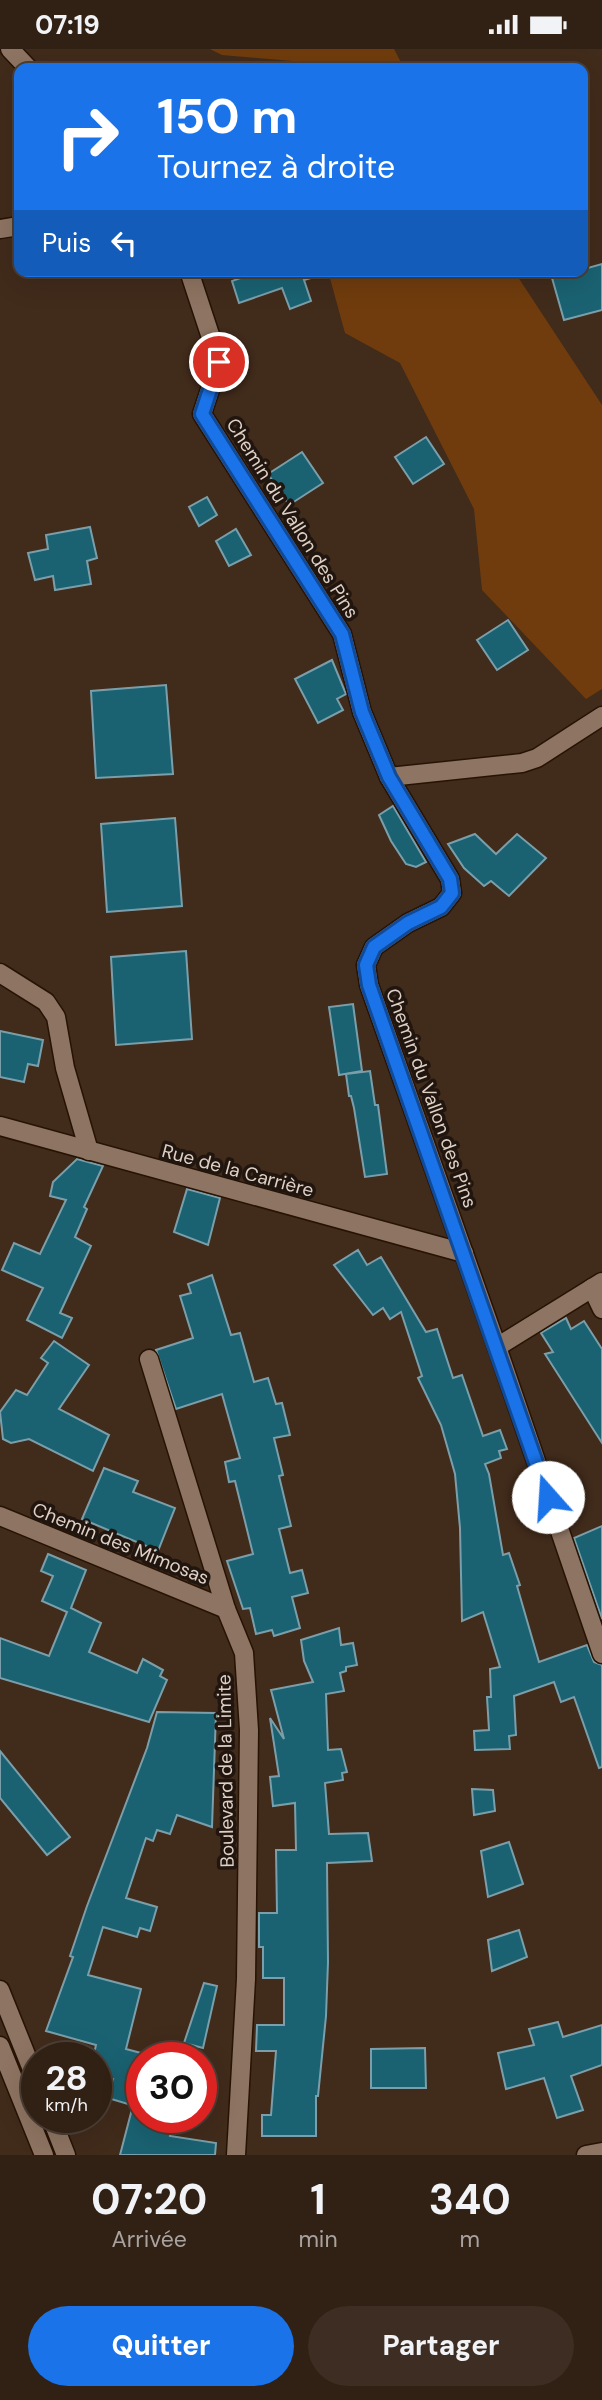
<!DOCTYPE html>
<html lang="fr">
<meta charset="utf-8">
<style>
body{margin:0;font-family:"DM Sans",sans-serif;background:#3d2d22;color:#f1f3f6;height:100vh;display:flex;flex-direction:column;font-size:26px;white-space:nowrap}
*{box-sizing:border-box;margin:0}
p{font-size:23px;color:#a8a3a0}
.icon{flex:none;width:38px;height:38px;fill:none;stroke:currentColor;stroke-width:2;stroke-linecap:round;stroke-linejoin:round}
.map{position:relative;height:2106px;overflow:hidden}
.sheet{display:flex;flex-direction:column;background:#312014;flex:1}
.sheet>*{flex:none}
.guide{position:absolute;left:14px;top:14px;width:574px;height:214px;border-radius:14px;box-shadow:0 7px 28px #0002,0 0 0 2px #4c3e34;background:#1a73e8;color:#fff;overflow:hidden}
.speed{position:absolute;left:21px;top:1993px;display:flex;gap:14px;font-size:35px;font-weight:700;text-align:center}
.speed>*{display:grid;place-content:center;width:91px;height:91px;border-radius:50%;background:#312014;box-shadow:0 7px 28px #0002,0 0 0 2px #4c3e34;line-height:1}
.speed small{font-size:18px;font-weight:400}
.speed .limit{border:10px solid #d22;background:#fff;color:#111}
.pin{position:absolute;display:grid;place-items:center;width:60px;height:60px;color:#fff;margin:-30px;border:4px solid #fff;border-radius:50%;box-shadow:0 2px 7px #0007}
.me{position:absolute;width:77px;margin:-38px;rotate:341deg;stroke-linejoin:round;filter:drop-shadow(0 0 5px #0008)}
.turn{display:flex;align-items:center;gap:24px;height:147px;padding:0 28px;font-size:32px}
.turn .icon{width:91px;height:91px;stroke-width:2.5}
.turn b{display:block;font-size:49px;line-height:60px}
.then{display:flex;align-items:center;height:66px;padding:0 28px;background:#0003;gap:14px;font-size:26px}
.eta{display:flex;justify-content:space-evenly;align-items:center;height:119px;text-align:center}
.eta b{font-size:42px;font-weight:700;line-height:49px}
.primary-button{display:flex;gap:14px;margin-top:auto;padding:14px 28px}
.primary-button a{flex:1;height:80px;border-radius:42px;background:#1a73e8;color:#fff;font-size:28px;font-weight:700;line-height:80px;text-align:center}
.primary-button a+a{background:#3d2d22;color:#f1f3f6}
.status{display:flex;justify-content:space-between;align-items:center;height:49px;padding:0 35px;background:#312014;direction:ltr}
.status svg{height:19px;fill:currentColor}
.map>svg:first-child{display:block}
.green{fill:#703c0d}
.building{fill:#1a6272;stroke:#7b9faa;stroke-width:2}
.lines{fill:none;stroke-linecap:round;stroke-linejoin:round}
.minor-casing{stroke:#271304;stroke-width:21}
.minor{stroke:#8e7462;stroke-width:18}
.route-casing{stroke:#114b97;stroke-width:18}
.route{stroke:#1a73e8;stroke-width:12}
.labels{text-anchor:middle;stroke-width:7;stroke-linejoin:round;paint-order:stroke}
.street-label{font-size:19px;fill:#dfd0c6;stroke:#20160f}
</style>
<div class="status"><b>07:19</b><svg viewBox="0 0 49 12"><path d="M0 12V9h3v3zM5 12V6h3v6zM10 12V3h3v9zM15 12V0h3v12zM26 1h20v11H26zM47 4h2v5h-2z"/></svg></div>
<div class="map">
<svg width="602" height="2106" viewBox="0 0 602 2106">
<rect width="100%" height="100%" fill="#412b1b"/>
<g class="green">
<polygon points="210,0 394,0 404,19 331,19 328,15 222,6"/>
<polygon points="328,222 514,222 602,356 602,640 586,650 482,541 474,460 400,314 345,284"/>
</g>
<g class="building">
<polygon points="602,215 602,261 564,271 552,229"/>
<polygon points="260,222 320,222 321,226 304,231 311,252 290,260 282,239 239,254 232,232"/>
<polygon points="426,388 444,415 413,435 395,408"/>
<polygon points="302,403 323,434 289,456 268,425"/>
<polygon points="207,448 217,466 199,477 189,458"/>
<polygon points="90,478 97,509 87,512 91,535 55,541 53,527 35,531 28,504 48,500 46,486"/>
<polygon points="236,480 251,506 229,517 216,492"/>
<polygon points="508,571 528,601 497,621 477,591"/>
<polygon points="332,611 346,645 337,650 343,661 318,674 295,630"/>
<polygon points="166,636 173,725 96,729 91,642"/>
<polygon points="393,757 426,813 416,818 406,815 391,792 379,766"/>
<polygon points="175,769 182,857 107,863 101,775"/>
<polygon points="475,785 496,805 517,785 546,809 509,847 491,832 484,837 464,819 448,795"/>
<polygon points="186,902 192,990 116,996 111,908"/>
<polygon points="353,955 362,1022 339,1026 329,958"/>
<polygon points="0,982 43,991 38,1017 28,1015 24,1033 0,1028"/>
<polygon points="370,1022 375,1056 378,1056 387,1125 365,1128 354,1059 351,1047 349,1047 346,1025"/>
<polygon points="77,1110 103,1117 84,1158 87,1160 75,1188 91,1197 60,1264 72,1269 62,1289 27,1271 43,1239 2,1221 14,1194 40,1205 66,1151 50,1147 53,1133"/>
<polygon points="187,1140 220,1149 208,1196 174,1183"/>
<polygon points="358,1201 367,1216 381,1208 426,1283 437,1280 453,1329 462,1326 483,1387 500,1381 507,1400 499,1402 501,1409 485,1415 489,1425 503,1506 509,1504 520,1536 517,1537 539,1613 587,1596 594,1613 602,1616 602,1718 599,1719 574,1648 561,1653 554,1633 514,1647 516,1686 509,1687 510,1700 475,1701 474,1682 489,1681 487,1648 491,1648 490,1620 500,1618 483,1563 462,1572 460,1479 455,1425 441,1376 418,1329 422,1327 401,1263 390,1270 383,1259 373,1266 334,1216"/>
<polygon points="212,1226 231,1286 240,1284 254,1333 268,1329 276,1355 282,1354 290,1386 274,1389 283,1426 279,1427 291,1477 279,1480 290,1524 302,1521 308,1544 292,1548 300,1579 274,1587 272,1581 256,1585 250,1559 243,1560 227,1512 253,1505 235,1432 229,1433 225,1413 240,1409 222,1345 176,1360 156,1301 193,1289 180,1247 191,1244 188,1235"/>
<polygon points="566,1269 571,1280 584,1272 602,1300 602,1394 545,1305 553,1303 541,1284"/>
<polygon points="54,1292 89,1316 59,1360 109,1386 93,1422 29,1390 11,1394 3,1390 0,1363 16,1341 27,1346 48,1314 41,1309"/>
<polygon points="104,1419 138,1432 133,1443 175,1459 158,1502 82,1470"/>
<polygon points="602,1477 602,1570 574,1489"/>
<polygon points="48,1505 86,1521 71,1559 101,1574 89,1603 137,1624 143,1610 163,1621 160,1627 167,1631 149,1673 0,1629 0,1589 49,1607 67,1563 42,1552 53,1527 41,1522"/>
<polygon points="339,1579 341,1596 353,1594 357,1616 346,1618 346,1622 340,1624 344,1642 326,1645 328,1701 341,1700 347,1723 342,1724 343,1731 325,1734 329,1785 368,1784 372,1812 327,1814 328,1913 326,1967 318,2047 316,2047 316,2087 262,2087 262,2066 271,2066 276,2002 256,2002 257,1976 284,1976 284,1929 263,1929 263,1898 259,1898 259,1864 277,1864 276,1801 296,1801 295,1754 273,1757 270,1728 279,1727 270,1669 284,1690 271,1641 313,1633 304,1612 301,1591"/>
<polygon points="157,1663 216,1664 212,1778 177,1766 170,1785 157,1781 153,1792 146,1789 126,1849 157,1858 150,1882 140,1879 137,1888 103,1878 88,1926 141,1940 126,2000 141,2004 128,2055 108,2049 113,2030 96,2026 96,2009 93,2009 96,1996 46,1982 73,1908 70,1907 87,1857 147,1699"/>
<polygon points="0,1702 70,1788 47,1806 0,1749"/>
<polygon points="472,1740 493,1741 495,1762 474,1766"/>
<polygon points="509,1793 523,1835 488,1848 481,1802"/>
<polygon points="519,1881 527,1908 492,1922 488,1891"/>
<polygon points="204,1934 217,1937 203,1999 184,1994"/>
<polygon points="558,1973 563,1988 602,1976 602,2016 571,2027 583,2061 557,2069 544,2029 506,2040 498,2004 534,1996 529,1980"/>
<polygon points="425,1999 426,2039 371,2039 371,2000"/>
<polygon points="132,2060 142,2063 142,2068 163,2068 174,2071 170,2087 216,2094 215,2106 120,2106"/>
</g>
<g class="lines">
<g class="minor-casing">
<g id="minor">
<polyline points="10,0 28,19"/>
<polyline points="0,180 19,177"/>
<polyline points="189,222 219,313 202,365 342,585 362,663 389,728 450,830 452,844 441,858 408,874 374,898 366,916 369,936 497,1298 602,1605"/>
<polyline points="389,728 522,714 537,709 602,667"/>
<polyline points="0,924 46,953 56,968 65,1019 89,1102"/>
<polyline points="0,1077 464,1204"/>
<polyline points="592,1239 602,1260"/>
<polyline points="497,1298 602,1233"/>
<polyline points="149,1310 226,1560 244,1604 249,1681 246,1930 236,2106"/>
<polyline points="0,1467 226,1560"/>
<polyline points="0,1941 37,2033"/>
<polyline points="0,1997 44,2106"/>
<polyline points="51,2068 66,2106"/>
<polyline points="586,2106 602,2103"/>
</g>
</g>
<use href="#minor" class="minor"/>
</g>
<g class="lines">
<g class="route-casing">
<polyline id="route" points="219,313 202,365 342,585 362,663 389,728 450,830 452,844 441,858 408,874 374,898 366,916 369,936 548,1448"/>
</g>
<use href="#route" class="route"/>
</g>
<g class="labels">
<g class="street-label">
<text transform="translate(293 469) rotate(58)" y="7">Chemin du Vallon des Pins</text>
<text transform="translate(432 1049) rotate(70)" y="7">Chemin du Vallon des Pins</text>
<text transform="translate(238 1121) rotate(15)" y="7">Rue de la Carrière</text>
<text transform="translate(121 1494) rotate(22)" y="7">Chemin des Mimosas</text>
<text transform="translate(225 1722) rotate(-91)" y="7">Boulevard de la Limite</text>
</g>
</g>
</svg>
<div class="speed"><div>28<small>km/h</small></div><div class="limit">30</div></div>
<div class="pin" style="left:219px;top:313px;background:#d93025"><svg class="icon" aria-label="arrive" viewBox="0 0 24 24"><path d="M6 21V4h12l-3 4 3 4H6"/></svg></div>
<svg class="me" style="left:548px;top:1448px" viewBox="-20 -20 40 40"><circle r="19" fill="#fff"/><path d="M0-13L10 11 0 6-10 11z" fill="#1a73e8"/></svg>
<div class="guide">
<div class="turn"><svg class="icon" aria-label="right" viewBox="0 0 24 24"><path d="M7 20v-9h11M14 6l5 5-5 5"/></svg><div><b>150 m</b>Tournez à droite</div></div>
<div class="then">Puis<svg class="icon" aria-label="left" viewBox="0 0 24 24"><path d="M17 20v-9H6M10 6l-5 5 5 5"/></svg></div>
</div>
</div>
<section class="sheet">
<div class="eta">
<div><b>07:20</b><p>Arrivée</p></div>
<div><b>1</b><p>min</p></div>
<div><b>340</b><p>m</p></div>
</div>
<div class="primary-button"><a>Quitter</a><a>Partager</a></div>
</section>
